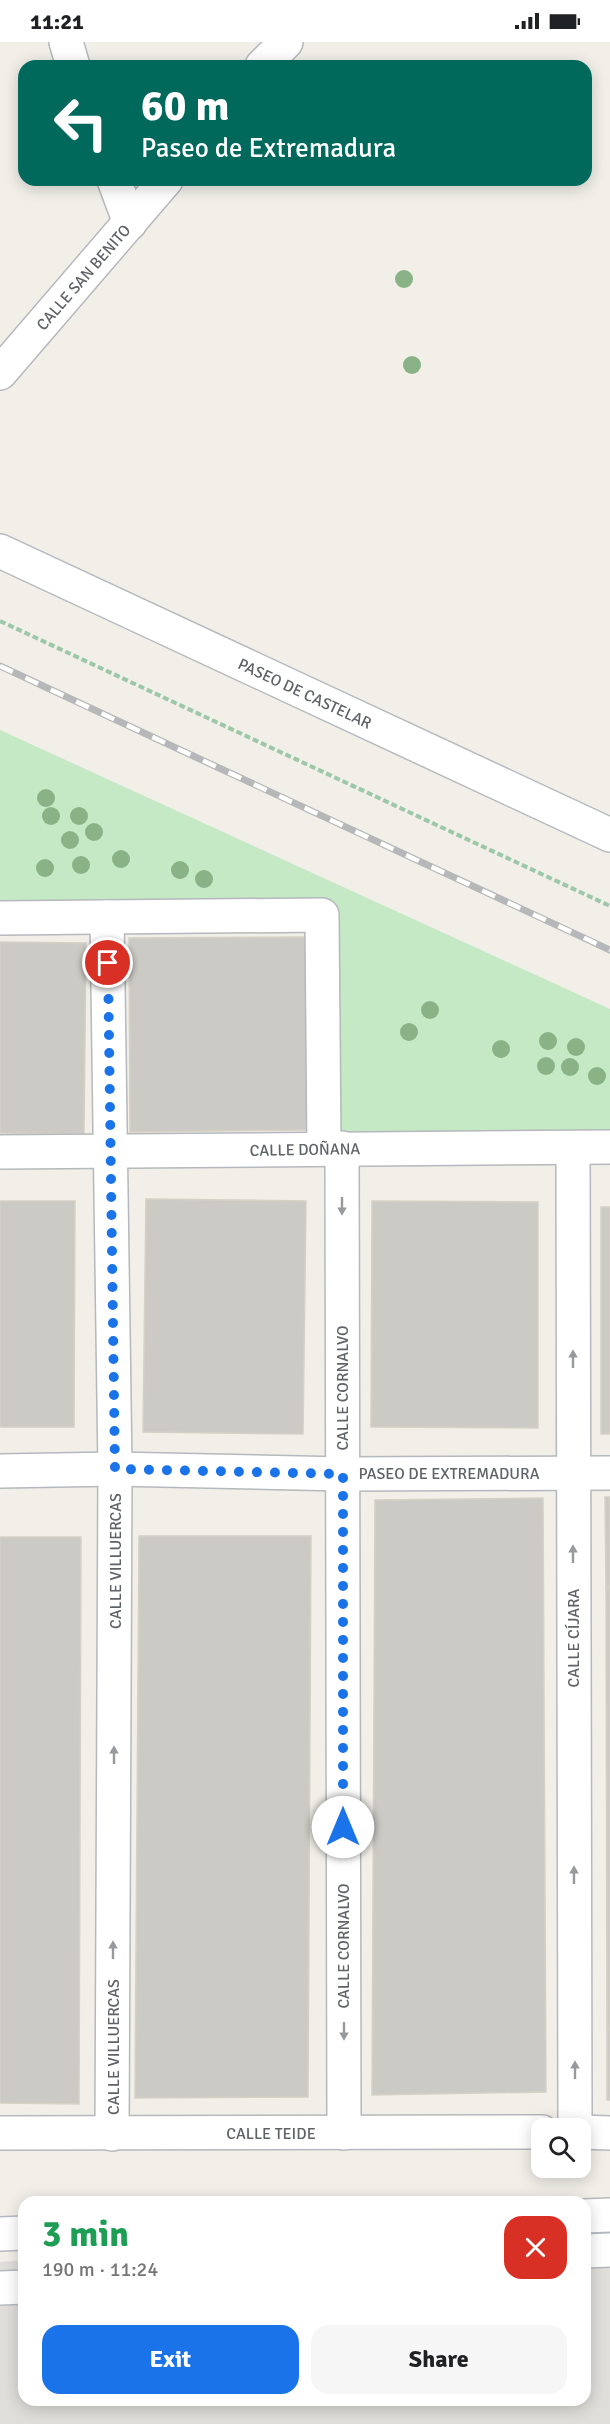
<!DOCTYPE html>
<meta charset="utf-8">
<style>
body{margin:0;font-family:Signika,sans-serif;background:#f6f6f6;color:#202124;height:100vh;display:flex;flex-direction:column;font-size:22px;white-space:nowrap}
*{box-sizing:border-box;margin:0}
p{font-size:20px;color:#757577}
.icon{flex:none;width:33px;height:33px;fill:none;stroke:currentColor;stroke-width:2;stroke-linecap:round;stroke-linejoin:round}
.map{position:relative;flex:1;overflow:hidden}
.side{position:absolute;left:18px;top:2154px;width:573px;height:210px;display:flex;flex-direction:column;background:#fff;border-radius:18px;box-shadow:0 3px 15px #0003}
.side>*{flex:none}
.hud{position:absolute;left:18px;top:18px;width:574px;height:126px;border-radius:18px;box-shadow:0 3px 15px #0003;background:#00695c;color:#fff;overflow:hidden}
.controls{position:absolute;left:531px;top:2076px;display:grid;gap:12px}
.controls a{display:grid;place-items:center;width:60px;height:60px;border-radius:12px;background:#fff;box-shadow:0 3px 15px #0003;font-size:30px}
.pin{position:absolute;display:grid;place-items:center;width:51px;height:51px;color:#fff;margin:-26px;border:3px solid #fff;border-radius:50%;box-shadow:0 2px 6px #0007}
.me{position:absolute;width:66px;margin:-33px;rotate:0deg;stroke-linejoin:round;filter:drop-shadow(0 0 4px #0008)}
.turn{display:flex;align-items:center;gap:21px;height:126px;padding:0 24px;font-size:27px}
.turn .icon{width:78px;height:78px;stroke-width:2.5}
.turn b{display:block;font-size:42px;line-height:51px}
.round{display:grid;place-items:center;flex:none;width:63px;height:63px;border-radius:18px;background:#f6f6f6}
.head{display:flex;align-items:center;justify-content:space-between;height:102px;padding:0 24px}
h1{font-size:36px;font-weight:800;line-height:45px;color:#1e9e55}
.primary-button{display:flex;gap:12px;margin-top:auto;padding:12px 24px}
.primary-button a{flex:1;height:69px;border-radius:18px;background:#1a73e8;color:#fff;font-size:24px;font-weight:800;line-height:69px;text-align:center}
.primary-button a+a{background:#f6f6f6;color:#202124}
.status{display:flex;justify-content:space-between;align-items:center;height:42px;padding:0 30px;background:#fff;direction:ltr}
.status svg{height:16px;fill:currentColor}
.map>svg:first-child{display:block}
.industrial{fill:#e0deda}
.green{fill:#c5e8c5}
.building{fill:#cccac5;stroke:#d6d1c6;stroke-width:1.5}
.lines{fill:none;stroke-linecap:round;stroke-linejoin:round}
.street-casing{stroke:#b5b8bc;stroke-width:36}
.secondary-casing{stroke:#b6babf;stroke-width:36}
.path{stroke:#9cc7a9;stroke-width:4;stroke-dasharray:6 3;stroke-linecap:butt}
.street{stroke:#fff;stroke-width:33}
.secondary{stroke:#fff;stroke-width:33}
.rail-casing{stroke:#b6b7b8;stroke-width:7}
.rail{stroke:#fff;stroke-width:4.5;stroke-dasharray:14;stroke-linecap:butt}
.tree{fill:#89b387}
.oneway{fill:#979a9d}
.route{stroke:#1a73e8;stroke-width:10;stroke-dasharray:0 18}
.labels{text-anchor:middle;stroke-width:5;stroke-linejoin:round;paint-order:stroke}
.street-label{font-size:16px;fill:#5f6368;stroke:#fff}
</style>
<div class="status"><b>11:21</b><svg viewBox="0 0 49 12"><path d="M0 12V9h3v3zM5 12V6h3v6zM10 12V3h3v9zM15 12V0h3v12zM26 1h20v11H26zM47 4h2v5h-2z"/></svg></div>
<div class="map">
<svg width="610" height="2382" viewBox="0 0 610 2382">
<rect width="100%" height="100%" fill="#f1efe8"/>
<polygon class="industrial" points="610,2192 610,2382 0,2382 0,2220 24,2218 24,2358 585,2358 585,2193"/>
<polygon class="green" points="0,688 610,967 610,1105 324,1106 322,873 0,876"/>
<g class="building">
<polygon points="306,895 308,1088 130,1090 129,896"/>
<polygon points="0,900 86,901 84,1092 0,1091"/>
<polygon points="146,1157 306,1159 303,1392 143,1390"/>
<polygon points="0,1159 75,1159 74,1385 0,1385"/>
<polygon points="372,1159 538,1160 538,1386 371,1385"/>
<rect x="601" y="1165" width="9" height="227"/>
<polygon points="605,1455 610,1455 610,1545 606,1545"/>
<polygon points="543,1456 546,2050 372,2053 375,1458"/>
<polygon points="139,1494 311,1494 308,2055 135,2056"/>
<polygon points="0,1495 81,1495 79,2062 0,2061"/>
<polygon points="606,1545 610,1545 610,1987 607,1987"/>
<rect x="607" y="1987" width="3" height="71"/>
</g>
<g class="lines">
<g class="street-casing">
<g id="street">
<polyline points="66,0 73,24"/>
<polyline points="262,24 286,0"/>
<polyline points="114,138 130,181"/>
<polyline points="0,331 166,138"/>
<polyline points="107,875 115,1427 112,2092"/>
<polyline points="0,876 322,873 324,1106"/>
<polyline points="342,1106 344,2091"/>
<polyline points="573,1106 575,2086"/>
<polyline points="0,1110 610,1105"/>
<polyline points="0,1429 115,1427 343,1432 610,1431"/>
<polyline points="580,2090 610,2091"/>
<polyline points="0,2091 542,2090"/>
<polyline points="585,2209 610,2208"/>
</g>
</g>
<g class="secondary-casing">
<g id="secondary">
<polyline points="0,509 610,793"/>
<polyline points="585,2174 610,2173"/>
<polyline points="0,2192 24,2191"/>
<polyline points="0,2246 24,2245"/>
</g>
</g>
<g class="path">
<polyline points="0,579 610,864"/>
<polyline points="39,2157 272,2157 272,2160"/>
</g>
<use href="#street" class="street"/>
<use href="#secondary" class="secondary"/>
<g class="rail-casing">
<polyline id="rail" points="0,624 610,908"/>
</g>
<use href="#rail" class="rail"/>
</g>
<g class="tree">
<circle cx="404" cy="237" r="9"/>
<circle cx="412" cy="323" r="9"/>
<circle cx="46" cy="756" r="9"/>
<circle cx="51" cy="774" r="9"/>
<circle cx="79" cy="774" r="9"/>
<circle cx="94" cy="790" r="9"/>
<circle cx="70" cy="798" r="9"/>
<circle cx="121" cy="817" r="9"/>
<circle cx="81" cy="823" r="9"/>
<circle cx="45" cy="826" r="9"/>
<circle cx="180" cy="828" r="9"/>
<circle cx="204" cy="837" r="9"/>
<circle cx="430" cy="968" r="9"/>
<circle cx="409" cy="990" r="9"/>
<circle cx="548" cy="999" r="9"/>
<circle cx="576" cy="1005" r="9"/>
<circle cx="501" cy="1007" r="9"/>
<circle cx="546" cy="1024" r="9"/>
<circle cx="570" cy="1025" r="9"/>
<circle cx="597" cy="1034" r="9"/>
</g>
<defs><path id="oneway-solid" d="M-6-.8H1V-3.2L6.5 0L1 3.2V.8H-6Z" transform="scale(1.5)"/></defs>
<g class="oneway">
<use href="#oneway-solid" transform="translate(342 1164) rotate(90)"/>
<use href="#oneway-solid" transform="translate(573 1317) rotate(-90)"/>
<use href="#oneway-solid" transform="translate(573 1512) rotate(-90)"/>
<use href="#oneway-solid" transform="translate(114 1713) rotate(-90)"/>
<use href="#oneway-solid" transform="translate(574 1833) rotate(-90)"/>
<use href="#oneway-solid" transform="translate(113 1908) rotate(-90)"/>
<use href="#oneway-solid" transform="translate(344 1989) rotate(90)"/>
<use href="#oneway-solid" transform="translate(575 2028) rotate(-90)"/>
</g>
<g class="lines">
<polyline class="route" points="108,921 115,1427 343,1432 343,1785"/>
</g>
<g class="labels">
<g class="street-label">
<text transform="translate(83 235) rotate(-49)" y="6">CALLE SAN BENITO</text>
<text transform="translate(305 651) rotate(25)" y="6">PASEO DE CASTELAR</text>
<text transform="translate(305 1107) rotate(-1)" y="6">CALLE DOÑANA</text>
<text transform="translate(342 1346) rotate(-90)" y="6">CALLE CORNALVO</text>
<text x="449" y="1437">PASEO DE EXTREMADURA</text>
<text transform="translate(115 1519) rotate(-90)" y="6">CALLE VILLUERCAS</text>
<text transform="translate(573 1596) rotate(-90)" y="6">CALLE CÍJARA</text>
<text transform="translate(343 1904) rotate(-90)" y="6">CALLE CORNALVO</text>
<text transform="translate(113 2005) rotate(-90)" y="6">CALLE VILLUERCAS</text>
<text x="271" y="2097">CALLE TEIDE</text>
</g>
</g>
</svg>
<div class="controls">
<a><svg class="icon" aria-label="search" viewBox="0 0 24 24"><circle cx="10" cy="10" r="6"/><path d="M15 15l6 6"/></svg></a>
</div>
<div class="pin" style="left:108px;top:921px;background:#d93025"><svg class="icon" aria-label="arrive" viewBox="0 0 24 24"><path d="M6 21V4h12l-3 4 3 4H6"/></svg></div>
<svg class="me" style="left:343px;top:1785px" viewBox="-20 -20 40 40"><circle r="19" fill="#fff"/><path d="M0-13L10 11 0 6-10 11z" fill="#1a73e8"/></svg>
<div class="hud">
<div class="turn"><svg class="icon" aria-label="left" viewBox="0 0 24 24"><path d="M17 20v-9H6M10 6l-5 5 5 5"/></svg><div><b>60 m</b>Paseo de Extremadura</div></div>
</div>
<section class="side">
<div class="head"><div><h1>3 min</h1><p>190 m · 11:24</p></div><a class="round" style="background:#d93025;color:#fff"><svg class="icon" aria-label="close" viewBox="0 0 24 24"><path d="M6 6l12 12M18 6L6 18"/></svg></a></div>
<div class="primary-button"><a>Exit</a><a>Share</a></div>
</section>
</div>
